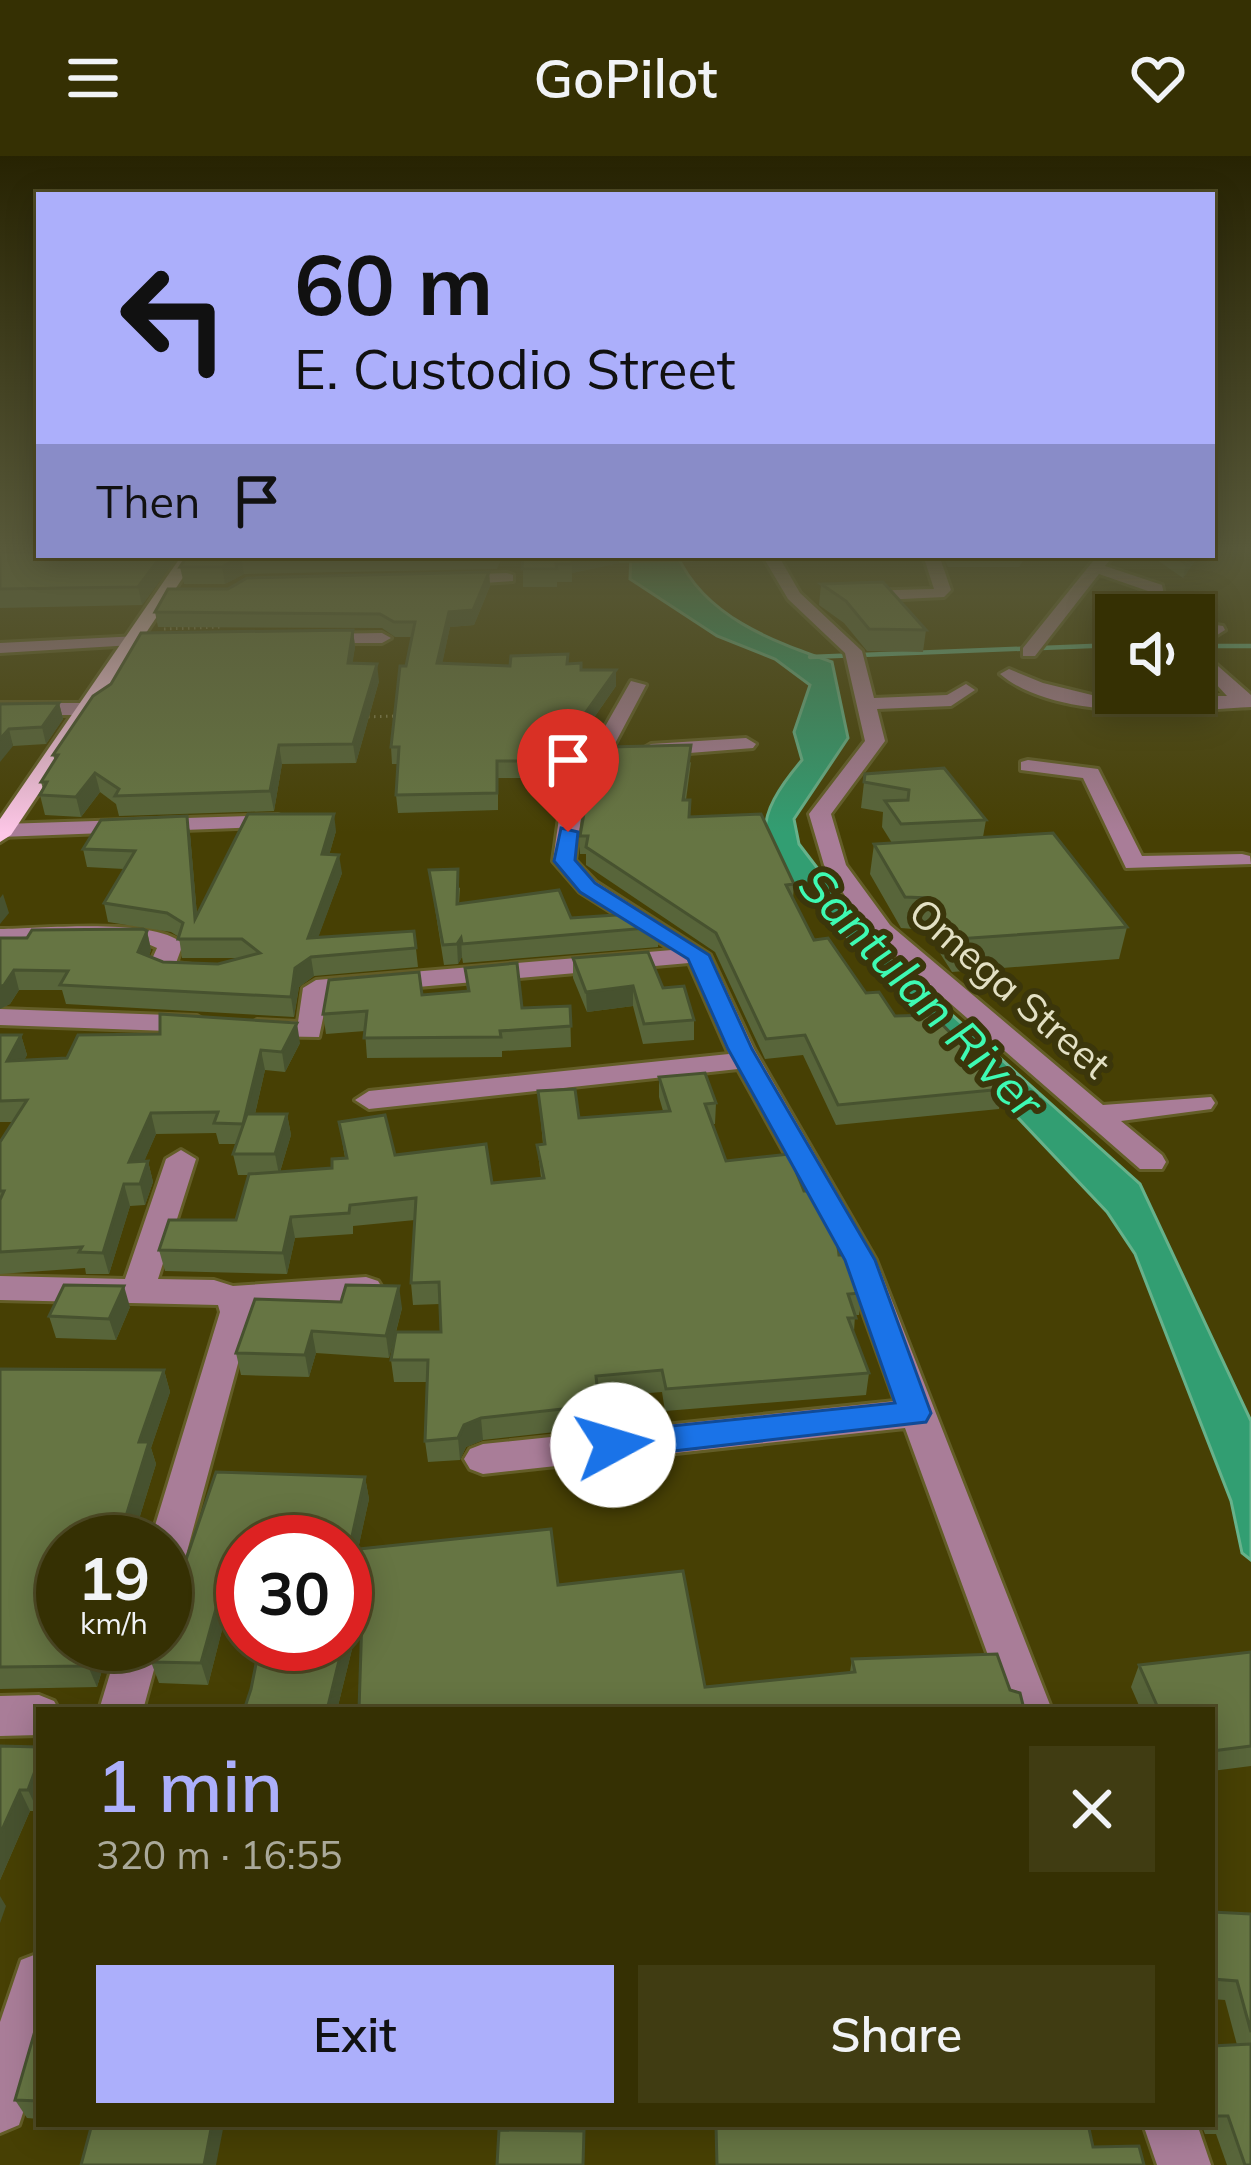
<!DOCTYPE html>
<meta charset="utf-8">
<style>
body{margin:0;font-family:Mulish,sans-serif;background:#403c12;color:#f1f3f6;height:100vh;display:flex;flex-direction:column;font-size:45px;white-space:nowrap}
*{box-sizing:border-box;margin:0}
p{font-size:39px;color:#aaa99a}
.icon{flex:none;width:66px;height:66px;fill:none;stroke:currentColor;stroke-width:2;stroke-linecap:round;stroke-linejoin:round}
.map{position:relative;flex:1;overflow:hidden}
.side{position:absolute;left:36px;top:1551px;width:1179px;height:420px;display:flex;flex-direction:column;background:#353003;border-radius:0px;box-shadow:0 6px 30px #0003,0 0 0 3px #4f4b25}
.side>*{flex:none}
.banner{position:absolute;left:36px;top:36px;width:1179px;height:366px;border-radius:0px;box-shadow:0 6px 30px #0003,0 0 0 3px #4f4b25;background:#acaffb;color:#111;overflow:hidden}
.fabs{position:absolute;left:1095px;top:438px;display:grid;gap:24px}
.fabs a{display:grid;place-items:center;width:120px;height:120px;border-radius:0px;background:#353003;box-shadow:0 6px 30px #0003,0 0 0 3px #4f4b25;font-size:60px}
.speed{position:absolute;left:36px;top:1359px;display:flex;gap:24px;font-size:60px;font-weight:700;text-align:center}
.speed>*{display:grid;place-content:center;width:156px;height:156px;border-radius:50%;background:#353003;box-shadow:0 6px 30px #0003,0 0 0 3px #4f4b25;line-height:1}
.speed small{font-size:30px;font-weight:400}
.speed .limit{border:18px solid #d22;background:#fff;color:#111}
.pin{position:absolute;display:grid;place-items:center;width:102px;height:102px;color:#fff;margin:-123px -51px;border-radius:50% 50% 50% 0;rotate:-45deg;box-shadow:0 0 12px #0007}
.pin .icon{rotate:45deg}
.me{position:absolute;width:132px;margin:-66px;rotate:84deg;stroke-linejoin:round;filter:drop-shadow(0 0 9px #0008)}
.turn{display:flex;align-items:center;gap:42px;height:252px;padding:0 60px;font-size:54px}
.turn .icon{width:156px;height:156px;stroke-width:2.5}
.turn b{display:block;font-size:84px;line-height:102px}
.then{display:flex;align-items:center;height:114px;padding:0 60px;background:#0003;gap:24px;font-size:45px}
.round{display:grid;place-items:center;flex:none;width:126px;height:126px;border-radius:0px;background:#403c12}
.overview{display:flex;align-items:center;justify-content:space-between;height:204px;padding:0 60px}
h1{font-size:72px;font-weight:600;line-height:90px;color:#acaffb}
.action{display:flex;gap:24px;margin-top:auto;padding:24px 60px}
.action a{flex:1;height:138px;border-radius:0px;background:#acaffb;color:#111;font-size:48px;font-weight:600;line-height:138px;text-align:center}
.action a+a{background:#403c12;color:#f1f3f6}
header{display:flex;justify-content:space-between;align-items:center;height:156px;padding:0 60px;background:#353003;font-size:54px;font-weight:600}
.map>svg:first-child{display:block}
.water{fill:#329e72;stroke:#67b28b;stroke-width:3}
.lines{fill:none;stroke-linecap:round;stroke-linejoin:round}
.stream{stroke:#67b28b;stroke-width:4.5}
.minor-casing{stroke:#635d27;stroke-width:6}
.major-casing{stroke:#635d27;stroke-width:6}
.path{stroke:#837e4e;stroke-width:3;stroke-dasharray:1.5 4.5;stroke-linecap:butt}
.minor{fill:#a97d98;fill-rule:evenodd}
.major{fill:#fdc6e7;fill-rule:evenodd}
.wall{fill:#58653a}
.shaded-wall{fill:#47522f}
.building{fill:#667543;stroke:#47522f;stroke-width:3}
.route{fill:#1a73e8;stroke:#114b97;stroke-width:3}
.labels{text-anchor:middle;stroke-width:12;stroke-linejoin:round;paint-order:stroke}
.far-street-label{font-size:39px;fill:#e3e0c4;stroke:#3b360b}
.water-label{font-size:48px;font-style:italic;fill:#3efab3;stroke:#3b360b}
</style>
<header><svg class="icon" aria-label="menu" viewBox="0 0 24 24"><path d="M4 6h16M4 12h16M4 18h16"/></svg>GoPilot<svg class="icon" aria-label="heart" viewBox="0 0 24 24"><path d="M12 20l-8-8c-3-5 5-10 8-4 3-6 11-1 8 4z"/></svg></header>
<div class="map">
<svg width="1251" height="2009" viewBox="0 0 1251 2009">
<rect width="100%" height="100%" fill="#474004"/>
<path class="water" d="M631,399H677C705,461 772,485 832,506L848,582L794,663L799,688L880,794L1140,1028L1251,1265V1404L1242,1397L1231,1345L1135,1098L1107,1056L811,743C750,693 753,662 802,604L794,576L810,529L775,503L717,480L630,423Z"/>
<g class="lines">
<g class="stream">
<polyline points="1194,490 1251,490"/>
<polyline points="810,501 1116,489"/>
</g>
<g class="minor-casing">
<g id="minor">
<polygon points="762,399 778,399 800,437 862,495 874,542 947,539 966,528 975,534 951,550 877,553 885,585 831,658 846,709 890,769 1103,949 1211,941 1215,947 1211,953 1121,965 1162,999 1166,1006 1162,1013 1140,1013 872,779 824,709 809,658 865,585 845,497 788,443"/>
<polygon points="923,399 939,399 951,434 944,441 860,445 852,440 860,435 934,433"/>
<polygon points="1098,399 1114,399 1105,410 1162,429 1168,459 1152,459 1148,435 1099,418 1035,500 1023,500 1023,492"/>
<polygon points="507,417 513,419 513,425 453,429 445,424 453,419"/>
<polygon points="1194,466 1223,470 1225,474 1217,479 1194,476"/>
<polygon points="318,478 382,477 391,482 382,487 312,487 312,479"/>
<polygon points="139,480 139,488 133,489 0,497 0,487"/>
<path d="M1194,489L1251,539V551C1181,555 1057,566 1000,518L1009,513L1043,527L1096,540H1227L1194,504Z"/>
<polygon points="631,525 646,529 583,648 575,704 596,726 710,799 754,893 876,1104 1052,1554 1008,1554 905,1272 483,1318 470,1313 464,1303 470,1293 483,1288 895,1245 844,1104 738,913 369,953 355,944 369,935 729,898 689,807 328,839 319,881 257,880 244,872 257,864 298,866 303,832 316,824 672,794 580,736 553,705 561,648"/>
<polygon points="0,547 85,547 94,553 85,559 0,559"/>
<polygon points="746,582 756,588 753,592 651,600 641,594 651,588"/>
<polygon points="1028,604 1098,613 1142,700 1242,698 1250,700 1251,708 1126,712 1083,622 1021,614 1021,606"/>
<polygon points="278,659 289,665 286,670 0,681 3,668"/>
<path d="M0,773C42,773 154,761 183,788L176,807L200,810L204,815C192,827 159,826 147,814L157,792L148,788L0,787Z"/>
<polygon points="0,853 197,860 210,868 197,876 0,869"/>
<polygon points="181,994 196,1003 158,1123 214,1124 233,1130 366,1121 378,1125 383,1133 378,1141 366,1145 253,1152 185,1403 179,1415 165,1420 165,1386 150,1386 220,1156 218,1149 0,1144 0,1120 125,1123 166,1003"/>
<polygon points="119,1488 161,1488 143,1554 99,1554"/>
<polygon points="39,1539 54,1545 59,1554 39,1554 39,1579 0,1580 0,1540"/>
<polygon points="39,1797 39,1908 19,1969 0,1977 0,1866 21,1804"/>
<polygon points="1143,1968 1197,1968 1211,2009 1157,2009"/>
</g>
</g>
<g class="major-casing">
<polygon id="major" points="182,399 198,399 11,679 0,686 0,663"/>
</g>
<g class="path">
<polyline points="164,473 223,471"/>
<polyline points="362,561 397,560"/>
</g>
<use href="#minor" class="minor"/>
<use href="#major" class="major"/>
</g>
<g class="wall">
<polygon points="0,396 179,399 142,449 0,452"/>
<polygon points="188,399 503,399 497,413 244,418 225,428 184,428 180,411"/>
<polygon points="523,399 760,399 760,404 619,407 572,417 572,426 557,426 557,431 523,431"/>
<polygon points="942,399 1027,399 1019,411 948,411"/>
<polygon points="1150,399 1199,399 1183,422"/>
<polygon points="489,416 490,430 474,469 450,471 442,507 510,510 568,508 616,530 552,622 498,622 498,654 398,657 396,639 398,608 392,608 391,591 412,481 395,481 382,472 158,471 155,456 228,433"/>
<polygon points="821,428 926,474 923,496 867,495 844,467 819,449"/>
<polygon points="353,474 355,491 352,507 379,525 356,607 282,608 274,655 119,660 116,648 100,636 81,661 45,659 40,639 43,633 41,626 55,605 53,599"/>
<polygon points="59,547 63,563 46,588 13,590 0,548"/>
<polygon points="691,606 686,644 690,661 794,728 793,743 814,784 866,837 895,860 1003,933 999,953 836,969 803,899 765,903 715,796 586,709 586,698 580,698 580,680"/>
<polygon points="944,612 986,664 983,681 1127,771 1119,803 952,816 925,774 901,772 870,718 874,688 892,687 882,671 883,656 861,652 865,618"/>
<polygon points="187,660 190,678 197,759 336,675 329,699 342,717 318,781 414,775 418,811 314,820 299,831 294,861 66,848 62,834 19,834 10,848 0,853 0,782 147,775 151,794 149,800 163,806 218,808 240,802 182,802 179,781 171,776 108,766 104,747 124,713 87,711 83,693"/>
<polygon points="429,714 460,732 459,748 571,762 629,758 629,753 659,771 658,791 463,807 462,801 458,808 444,809"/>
<polygon points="573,802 663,832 694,864 694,884 643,888 633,850 587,856 573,822"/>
<polygon points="465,812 522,852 570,850 571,891 502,895 502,901 367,902 365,875 326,878 323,858 422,839 467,835"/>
<polygon points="0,879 21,879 27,899 24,904 300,887 285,916 265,914 255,958 287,958 291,979 280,1016 332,1012 345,1002 339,966 395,999 492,1027 541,1022 537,989 543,988 538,935 579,962 663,955 659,941 659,921 716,947 715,968 712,968 726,1005 804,1035 862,1137 859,1159 855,1159 854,1176 869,1217 866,1239 665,1255 662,1236 598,1241 600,1271 483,1284 466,1291 460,1304 428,1306 425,1285 427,1226 394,1226 391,1204 395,1179 389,1202 316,1197 309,1221 241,1219 236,1197 255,1143 402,1152 396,1176 441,1176 440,1148 413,1149 411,1127 415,1064 353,1070 353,1078 295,1082 287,1118 165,1115 159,1094 236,1064 249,1019 238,1019 233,998 237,988 219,988 216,977 156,978 144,1005 148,1005 153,1026 145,1049 130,1050 109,1118 86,1118 85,1112 0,1118 0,986 13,966 0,966"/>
<polygon points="130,1151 116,1184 56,1182 49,1160"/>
<polygon points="0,1213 164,1214 170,1236 151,1292 156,1308 132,1386 63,1386 63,1488 110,1488 97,1531 0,1533"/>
<polygon points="216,1316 365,1321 369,1343 358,1393 551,1373 558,1429 683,1415 705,1531 850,1516 852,1503 997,1498 1010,1534 1020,1537 1024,1554 359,1554 361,1482 355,1481 337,1554 244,1554 251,1533 260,1488 345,1488 345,1386 243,1386 243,1471 223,1470 208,1529 159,1527 151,1506 157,1488 165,1488 165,1465"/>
<polygon points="1251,1496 1251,1610 1212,1615 1212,1554 1141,1554 1131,1531 1139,1509"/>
<polygon points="0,1590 39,1591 38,1655 30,1655 0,1724"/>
<polygon points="1212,1756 1251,1758 1251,2009 1227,2009 1216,1978 1205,1978 1201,1968 1212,1968 1212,1890 1237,1889 1225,1844 1212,1843"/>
<polygon points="39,1861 39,1963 27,1962 15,1944"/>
</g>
<g class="shaded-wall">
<polygon points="162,399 179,399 142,449 138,431"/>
<polygon points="572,399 619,399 619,407 572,417"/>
<polygon points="1192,399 1199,399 1183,422 1186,408"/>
<polygon points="241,400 244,418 225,428 222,411"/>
<polygon points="489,416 490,430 474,469 450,471 439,523 437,507 449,456"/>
<polygon points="353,474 355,491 350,525 348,507"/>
<polygon points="377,508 379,525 356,607 353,588"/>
<polygon points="616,514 616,530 552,622 551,605"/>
<polygon points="59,547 63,563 46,588 42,571"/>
<polygon points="9,573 13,590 0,606 0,583"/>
<polygon points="279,589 282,608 274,655 270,635"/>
<polygon points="95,617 100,636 81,661 76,641"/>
<polygon points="334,658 336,675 324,717 322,698"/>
<polygon points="187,660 190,678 199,782 195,763"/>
<polygon points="339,699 342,717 311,801 308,782"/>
<polygon points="3,738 9,757 0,768 0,742"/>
<polygon points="147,775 151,794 143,816 138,796"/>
<polygon points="461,782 462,801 458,808 457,788"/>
<polygon points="311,801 314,820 299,831 294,861 291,841 295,812"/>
<polygon points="14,814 19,834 10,848 0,853 0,831"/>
<polygon points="633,830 633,850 587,856 586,836"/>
<polygon points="297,867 300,887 285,916 282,896"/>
<polygon points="21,879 27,899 13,926 7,905"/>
<polygon points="261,894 265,914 248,988 243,968"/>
<polygon points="151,957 156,978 135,1027 129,1006"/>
<polygon points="287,958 291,979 279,1019 275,998"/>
<polygon points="148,1005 153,1026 145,1049 140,1028"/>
<polygon points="124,1028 130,1050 109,1118 103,1097"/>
<polygon points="291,1061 295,1082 287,1118 283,1097"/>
<polygon points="124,1130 130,1151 116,1184 109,1163"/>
<polygon points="399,1130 402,1152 389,1202 386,1180"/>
<polygon points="312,1175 316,1197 309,1221 305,1199"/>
<polygon points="164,1214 170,1236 151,1292 156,1308 132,1386 118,1386 139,1286"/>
<polygon points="481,1262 483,1284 466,1291 460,1304 458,1282 464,1269"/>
<polygon points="365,1321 369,1343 353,1416 349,1394"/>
<polygon points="217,1449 223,1470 208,1529 201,1507"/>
<polygon points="350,1460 355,1481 337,1554 327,1554 343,1488 345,1488"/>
<polygon points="95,1488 110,1488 97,1531 88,1510"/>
<polygon points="39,1604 39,1653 38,1655 28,1634"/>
<polygon points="20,1634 30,1655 0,1724 0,1678"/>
<polygon points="0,1740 6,1750 0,1767"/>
<polygon points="212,1968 224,1968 216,2009 204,2009"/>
</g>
<g class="building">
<polygon points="0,396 39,396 39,399 162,399 138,431 0,433"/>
<polygon points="188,399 285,399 241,400 222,411 180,411"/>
<polygon points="523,399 574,399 572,399 572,408 556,408 557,413 522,413"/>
<polygon points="1173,399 1192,399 1186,408"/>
<polygon points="489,416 473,454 449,456 437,507 510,510 511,500 568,498 567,508 581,507 581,514 616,514 551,605 497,605 497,637 396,639 399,591 391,591 400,510 406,510 415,466 394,466 380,458 155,456 168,433 228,433 247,422"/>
<polygon points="883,426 926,474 869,473 846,445 821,428"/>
<polygon points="353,474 348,507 377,508 353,588 279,589 270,635 115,640 119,633 95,617 76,641 40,639 47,626 41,626 58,599 53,599 93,540 111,528 141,477"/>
<polygon points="59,547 42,571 9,573 0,583 0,548"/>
<polygon points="691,589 683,644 690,644 689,661 761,658 794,728 786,729 814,784 828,782 866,837 879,836 895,860 933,859 970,897 975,896 1003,933 838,949 805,879 766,883 716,777 586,691 588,680 580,680 587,640 609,591"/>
<polygon points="944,612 986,664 901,668 885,645 908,644 909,634 864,626 865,618"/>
<polygon points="248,658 334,658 322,698 339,699 308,782 414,775 416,792 311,801 295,812 291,841 60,829 68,815 14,814 4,829 0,831 0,782 27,782 32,774 143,773 147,775 138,796 163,806 218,808 260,797 242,783 178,783 183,767 167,757 104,747 135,695 83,693 101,664 187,660 195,763"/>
<polygon points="1053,677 1127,771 957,783 930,742 905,741 874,688"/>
<polygon points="458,713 457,748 559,734 571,762 630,758 629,753 659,771 462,788 461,782 457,788 443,789 429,714"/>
<polygon points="648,796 663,832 684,830 694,864 644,868 633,830 586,836 573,802"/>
<polygon points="517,807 522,852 570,850 571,870 500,875 501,881 364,882 367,855 323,858 329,824 419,816 422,839 469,835 465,812"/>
<polygon points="160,858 297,867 282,896 261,894 243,968 214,967 218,956 151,957 129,1006 148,1005 140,1028 124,1028 103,1097 79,1096 82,1091 0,1096 0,1044 4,1035 0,1035 0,986 27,944 0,945 0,879 21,879 7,905 67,902 78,879 160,878"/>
<polygon points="705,917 716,947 705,948 726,1005 789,998 804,1035 814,1035 836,1074 839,1099 848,1099 862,1137 848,1138 856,1162 848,1162 869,1217 666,1233 662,1214 596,1220 599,1249 481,1262 464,1269 458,1282 425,1285 428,1204 391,1204 396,1176 441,1176 439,1126 411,1127 416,1042 350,1049 349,1057 291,1061 283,1097 159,1094 169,1064 236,1064 249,1018 332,1012 332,1003 347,1002 339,966 385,959 395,999 486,988 492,1027 544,1022 537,989 545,988 538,935 575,933 579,962 670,955 659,921"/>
<polygon points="247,958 287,958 275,998 233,998"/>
<polygon points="64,1129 124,1130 109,1163 49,1160"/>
<polygon points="346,1129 399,1130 386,1180 312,1175 305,1199 236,1197 255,1143 341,1146"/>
<polygon points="0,1213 164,1214 139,1286 149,1286 118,1386 63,1386 63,1488 95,1488 88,1510 0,1511"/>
<polygon points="216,1316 365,1321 349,1394 551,1373 558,1429 683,1415 705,1531 855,1516 852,1503 997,1498 1010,1534 1020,1537 1024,1553 359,1554 362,1461 350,1460 345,1481 345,1386 243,1386 243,1449 217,1449 201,1507 151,1506 157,1488 165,1488 165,1465"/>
<polygon points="260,1488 343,1488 327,1554 244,1554 251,1533"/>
<polygon points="1251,1496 1251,1590 1212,1595 1212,1554 1159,1554 1139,1509"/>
<polygon points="0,1590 39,1591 39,1604 28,1634 20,1634 0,1678"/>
<polygon points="1212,1756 1251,1758 1251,1876 1237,1825 1213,1823"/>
<polygon points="39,1861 39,1945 15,1944"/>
<polygon points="1251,1888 1251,2009 1245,2009 1228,1960 1217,1960 1212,1947 1212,1890"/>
<polygon points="92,1968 212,1968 204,2009 81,2009"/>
<polygon points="740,1968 1088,1968 1093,1991 1139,1990 1144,2009 717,2009 716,1970 740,1970"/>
<polygon points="499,1974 584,1975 583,2009 497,2009"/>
</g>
<linearGradient id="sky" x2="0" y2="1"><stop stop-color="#272302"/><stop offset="0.58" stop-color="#58593a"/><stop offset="1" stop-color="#58593a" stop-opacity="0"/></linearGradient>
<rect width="1251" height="677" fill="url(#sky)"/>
<polygon class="route" points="561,672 578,676 575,704 595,727 709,799 752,893 875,1104 931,1257 926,1266 613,1302 601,1299 596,1289 601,1280 613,1276 895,1247 845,1104 728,893 688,803 580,736 554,705"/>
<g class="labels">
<g class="far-street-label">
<text transform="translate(1010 832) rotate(41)" y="14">Omega Street</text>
</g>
<g class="water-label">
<text transform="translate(921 837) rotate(46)" y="17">Santulan River</text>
</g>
</g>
</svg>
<div class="fabs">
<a><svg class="icon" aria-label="sound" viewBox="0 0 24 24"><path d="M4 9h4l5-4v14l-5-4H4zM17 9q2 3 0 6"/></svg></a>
</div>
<div class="speed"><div>19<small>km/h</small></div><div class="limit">30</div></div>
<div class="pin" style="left:568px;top:676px;background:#d93025"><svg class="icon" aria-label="arrive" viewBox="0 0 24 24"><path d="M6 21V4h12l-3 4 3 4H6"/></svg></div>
<svg class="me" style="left:613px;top:1289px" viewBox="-20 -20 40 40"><circle r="19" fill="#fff"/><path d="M0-13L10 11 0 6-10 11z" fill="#1a73e8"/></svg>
<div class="banner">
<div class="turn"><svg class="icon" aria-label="left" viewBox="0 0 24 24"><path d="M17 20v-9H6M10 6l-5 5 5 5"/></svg><div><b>60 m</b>E. Custodio Street</div></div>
<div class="then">Then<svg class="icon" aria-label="arrive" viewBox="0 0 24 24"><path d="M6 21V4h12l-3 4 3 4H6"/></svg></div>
</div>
<section class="side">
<div class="overview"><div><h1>1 min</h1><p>320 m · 16:55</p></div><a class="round"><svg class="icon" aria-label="close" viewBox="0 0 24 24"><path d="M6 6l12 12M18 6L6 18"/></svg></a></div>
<div class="action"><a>Exit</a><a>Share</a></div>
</section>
</div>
